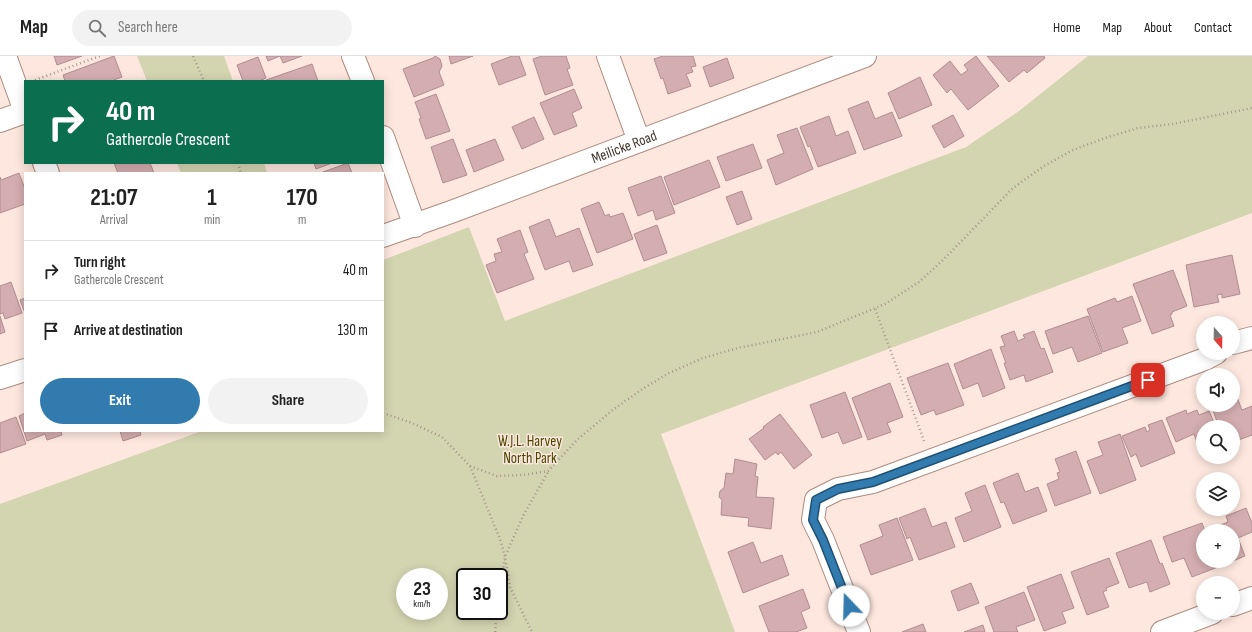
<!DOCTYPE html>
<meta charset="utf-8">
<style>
body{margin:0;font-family:"Sofia Sans Condensed",sans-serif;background:#f2f2f2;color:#222;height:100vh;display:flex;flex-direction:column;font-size:15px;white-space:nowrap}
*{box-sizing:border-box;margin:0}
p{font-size:13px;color:#767676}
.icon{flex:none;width:22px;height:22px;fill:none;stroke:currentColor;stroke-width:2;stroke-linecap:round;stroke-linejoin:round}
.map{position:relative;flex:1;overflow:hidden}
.panel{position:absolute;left:24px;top:116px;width:360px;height:260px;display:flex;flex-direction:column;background:#fff;border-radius:0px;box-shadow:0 2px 10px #0003}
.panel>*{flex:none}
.banner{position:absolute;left:24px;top:24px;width:360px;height:84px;border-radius:0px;box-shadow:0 2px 10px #0003;background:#0b6e4f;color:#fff;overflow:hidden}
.needle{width:26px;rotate:160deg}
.buttons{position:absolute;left:1196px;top:260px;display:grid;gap:8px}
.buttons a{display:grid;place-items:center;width:44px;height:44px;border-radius:50%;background:#fff;box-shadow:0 2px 10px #0003;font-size:20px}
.speed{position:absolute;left:396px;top:512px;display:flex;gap:8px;font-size:20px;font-weight:700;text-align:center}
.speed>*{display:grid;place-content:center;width:52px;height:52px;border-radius:50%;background:#fff;box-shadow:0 2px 10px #0003;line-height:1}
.speed small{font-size:10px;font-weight:400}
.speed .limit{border:2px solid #111;border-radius:6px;background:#fff;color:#111}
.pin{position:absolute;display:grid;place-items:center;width:34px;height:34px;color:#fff;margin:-17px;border-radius:8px;box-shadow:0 2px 6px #0006}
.me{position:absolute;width:44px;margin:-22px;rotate:339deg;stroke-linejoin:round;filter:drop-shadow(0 0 3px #0008)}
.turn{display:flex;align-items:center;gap:14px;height:84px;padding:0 16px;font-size:18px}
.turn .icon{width:52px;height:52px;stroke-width:2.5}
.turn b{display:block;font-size:28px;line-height:34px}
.eta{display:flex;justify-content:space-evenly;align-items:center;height:68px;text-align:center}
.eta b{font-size:24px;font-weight:700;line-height:28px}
.cta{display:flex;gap:8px;margin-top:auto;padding:8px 16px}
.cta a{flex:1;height:46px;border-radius:24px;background:#317bae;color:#fff;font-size:16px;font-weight:700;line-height:46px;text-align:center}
.cta a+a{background:#f2f2f2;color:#222}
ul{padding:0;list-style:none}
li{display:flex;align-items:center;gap:12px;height:60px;padding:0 16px;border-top:1px solid #e0e0e0}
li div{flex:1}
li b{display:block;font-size:15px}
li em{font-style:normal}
header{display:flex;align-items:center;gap:24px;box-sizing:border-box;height:56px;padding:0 20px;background:#fff;border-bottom:1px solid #e0e0e0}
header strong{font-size:19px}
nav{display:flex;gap:22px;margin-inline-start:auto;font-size:14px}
.search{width:280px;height:36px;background:#f2f2f2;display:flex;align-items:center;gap:10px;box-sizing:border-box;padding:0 14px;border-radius:22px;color:#767676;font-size:15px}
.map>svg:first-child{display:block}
.green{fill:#d3d5b1;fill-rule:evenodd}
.building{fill:#d4adb0;stroke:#b28d90}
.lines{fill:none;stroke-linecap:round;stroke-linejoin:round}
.minor-casing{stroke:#ac8b7d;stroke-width:24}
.path{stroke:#a8958e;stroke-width:2.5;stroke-dasharray:1 3;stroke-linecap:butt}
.minor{stroke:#fff;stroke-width:22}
.route-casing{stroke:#205071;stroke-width:10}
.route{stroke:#317bae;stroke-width:7}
.labels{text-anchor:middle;stroke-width:3;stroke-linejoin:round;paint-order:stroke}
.street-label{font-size:15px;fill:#42342e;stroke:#fde7de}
.park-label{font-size:15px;fill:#474700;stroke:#fde7de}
</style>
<header>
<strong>Map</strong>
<div class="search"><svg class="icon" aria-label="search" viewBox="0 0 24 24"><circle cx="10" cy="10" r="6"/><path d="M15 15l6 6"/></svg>Search here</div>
<nav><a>Home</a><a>Map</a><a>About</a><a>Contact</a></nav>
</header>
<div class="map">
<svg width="1252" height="576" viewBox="0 0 1252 576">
<rect width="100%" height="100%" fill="#fde7de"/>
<g class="green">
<polygon points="137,0 224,0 233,25 147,25"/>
<path d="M1088,0H1252V157L661,378L735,576H0V448L202,375H383V204L469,171L505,265L966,91L1019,55ZM405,521H439V555H405ZM465,521H499V555H465Z"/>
<polygon points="177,107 264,107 267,117 181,117"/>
</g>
<g class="building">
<polygon points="54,0 82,0 57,9"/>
<polygon points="114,0 122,21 111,25 65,25 63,19"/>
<polygon points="266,0 280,0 268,5"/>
<polygon points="280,0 302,0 283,7"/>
<polygon points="435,0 440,3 442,10 439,16 444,29 414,41 403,13 433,2"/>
<polygon points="449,0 473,0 451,8"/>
<polygon points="512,0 519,0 526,19 499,29 491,8"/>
<polygon points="542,0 566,0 570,12 567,13 573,29 545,39 533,3"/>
<polygon points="663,0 693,0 696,10 691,11 693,16 686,18 691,30 668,38 663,22 661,23 654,3"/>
<polygon points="976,0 999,30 968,54 951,33 947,37 933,19 950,5 961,19 968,14 964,9"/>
<polygon points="987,0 1044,0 1045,2 1027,17 1024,14 1009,26"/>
<polygon points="258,1 266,22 259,25 243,25 237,9"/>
<polygon points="727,2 734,22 710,31 703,11"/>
<polygon points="312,8 318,25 266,25 266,24"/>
<polygon points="920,21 932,49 899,63 888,37"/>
<polygon points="574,33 582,52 572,57 577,70 554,79 540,47"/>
<polygon points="436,38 450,75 426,83 419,63 421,62 415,46"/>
<polygon points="868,45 875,63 892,56 902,80 864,94 848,53"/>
<polygon points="953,59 964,80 944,92 932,70"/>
<polygon points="829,60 836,80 848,75 856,97 818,111 810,90 808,91 800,71"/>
<polygon points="534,61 544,83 522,93 512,71"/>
<polygon points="797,72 813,113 776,129 767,104 784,97 777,79"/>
<polygon points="453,83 467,119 443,127 431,91"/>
<polygon points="495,83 504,104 474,116 466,94"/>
<polygon points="753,88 762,112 726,125 717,101"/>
<polygon points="709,104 720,131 674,149 664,121"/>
<polygon points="114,107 150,107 154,117 118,117"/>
<polygon points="314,107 332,107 316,113"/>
<polygon points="348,107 352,117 323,117 323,116"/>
<polygon points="19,117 25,133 25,148 0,157 0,121 1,124"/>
<polygon points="661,120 675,157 656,164 653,154 638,160 628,132"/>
<polygon points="742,135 752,163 737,169 726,141"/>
<polygon points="599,146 605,160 609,158 610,161 623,157 633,183 597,197 581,153"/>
<polygon points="549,163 556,181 579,172 593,209 573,216 569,205 545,214 529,171"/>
<polygon points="657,169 667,197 644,205 634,178"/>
<polygon points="520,174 528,196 524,198 534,223 497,237 486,209 496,205 494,198 502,196 497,183"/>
<polygon points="1232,199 1240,238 1222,242 1222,238 1217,239 1219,246 1194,251 1186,209"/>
<polygon points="1173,214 1187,250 1172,256 1172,258 1170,259 1174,270 1152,278 1133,228"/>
<polygon points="11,226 22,257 5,263 3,257 0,258 0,230"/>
<polygon points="1132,240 1141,265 1122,272 1128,287 1103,296 1087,253 1115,242 1117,246"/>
<polygon points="25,242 25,257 20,244"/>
<polygon points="0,260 5,276 0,278"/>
<polygon points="1088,260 1102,297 1078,306 1072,291 1053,298 1045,275"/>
<polygon points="1014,275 1018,285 1025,282 1023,279 1034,275 1041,293 1044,292 1053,316 1026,326 1024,319 1010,324 1004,307 1006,307 1000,291 1005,290 1001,280"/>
<polygon points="991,293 1005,332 983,341 978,327 963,333 954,308"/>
<polygon points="948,307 964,349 936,359 934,354 921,359 907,322"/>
<polygon points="890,327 903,361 887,367 891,376 868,384 852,342"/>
<polygon points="845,336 862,381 843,388 838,376 822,382 810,349"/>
<polygon points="1235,336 1242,354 1252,350 1252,379 1233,386 1233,371 1219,371 1211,349 1233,349 1233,337"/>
<polygon points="1186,354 1187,358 1197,354 1199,359 1209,355 1216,371 1203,371 1203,387 1198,389 1194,378 1176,386 1166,362"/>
<polygon points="25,357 25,375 61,375 62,379 47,384 45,378 27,385 19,360"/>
<polygon points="780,358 812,399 794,413 781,396 778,399 776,396 765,404 749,383 764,372 763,371"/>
<polygon points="16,361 26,388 0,397 0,367"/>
<polygon points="1162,364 1175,397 1141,411 1136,398 1131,401 1122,380 1145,371 1147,376 1150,374 1148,369"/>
<polygon points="120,375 140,375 141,379 123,385"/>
<polygon points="1120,378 1136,424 1100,438 1087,405 1103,399 1098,386"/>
<polygon points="1076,395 1091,437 1055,450 1047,428 1059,423 1057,417 1060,416 1055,403"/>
<polygon points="735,403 757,408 755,420 758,421 756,441 774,442 771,473 748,470 749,462 721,459 722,444 719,441 720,435 724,432 726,417 733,418"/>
<polygon points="1018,417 1025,436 1038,431 1047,455 1013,468 1004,446 1001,447 993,427"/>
<polygon points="985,429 1001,471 964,486 955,462 972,455 965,437"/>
<polygon points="925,452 932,471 946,466 955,491 919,504 910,481 907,483 899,462"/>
<polygon points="1246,452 1252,467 1252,476 1238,482 1245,500 1233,505 1233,475 1208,475 1207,474 1228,466 1226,460"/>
<polygon points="897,462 913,504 871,519 860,489 883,480 879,469"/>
<polygon points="1202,467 1205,475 1203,475 1203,505 1216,505 1218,511 1192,521 1184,502 1172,506 1163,481"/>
<polygon points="1151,484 1160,508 1162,507 1170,528 1150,536 1147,526 1129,532 1116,497"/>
<polygon points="753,486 761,507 782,499 789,519 743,537 728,496"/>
<polygon points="1109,502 1119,527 1106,532 1107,534 1103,536 1109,551 1087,559 1071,516"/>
<polygon points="1061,518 1074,552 1062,556 1066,567 1044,575 1027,531"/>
<polygon points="971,527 979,547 958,555 951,535"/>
<polygon points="803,533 810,552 801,556 807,572 796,576 769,576 759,550"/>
<polygon points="1024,536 1035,564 1016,571 1018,576 994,576 985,551"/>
<polygon points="923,568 926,576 902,576"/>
<polygon points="983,569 985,576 964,576"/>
</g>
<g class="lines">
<g class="minor-casing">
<g id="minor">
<polyline points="5,0 25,55"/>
<polyline points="353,0 363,25"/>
<polyline points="608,0 639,85"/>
<polyline points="0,65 25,56"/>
<polyline points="383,81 415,170"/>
<polyline points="44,107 48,117"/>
<path id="s1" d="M383,180L451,156L865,0"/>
<polyline points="1233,287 1252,282"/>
<polyline points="0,322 25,314"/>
<polyline points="1233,549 1252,542"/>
<polyline points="859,576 823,484 813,464 816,444 838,433 873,426 1205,303 1216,297"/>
<polyline points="1162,576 1212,557"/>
</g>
</g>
<g class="path">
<polyline points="193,0 204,25"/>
<polyline points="35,24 100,0"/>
<polyline points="238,107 241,117"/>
<polyline points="875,253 924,385"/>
<polyline points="383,357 412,367 442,381 470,410 500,483 505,501 510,531 532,576"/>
<polyline points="470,410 497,420 523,419 548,415 578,383 614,353 644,332 669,317 703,302 738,292 817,276 885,248 919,226 943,204 1013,132 1044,110 1073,94 1105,82 1138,72 1173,68 1252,52"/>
<polyline points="499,539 505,501 523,460 548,416"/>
<polyline points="495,576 497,555"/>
</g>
<use href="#minor" class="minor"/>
</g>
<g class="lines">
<g class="route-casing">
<polyline id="route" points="849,550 823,484 813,464 816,444 838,433 873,426 1148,324"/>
</g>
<use href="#route" class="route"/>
</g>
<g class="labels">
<g class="street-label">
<text dy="5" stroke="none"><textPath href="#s1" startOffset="257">Meilicke Road</textPath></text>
</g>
<g class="park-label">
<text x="530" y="390">W.J.L. Harvey<tspan x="530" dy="17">North Park</tspan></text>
</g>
</g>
</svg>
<div class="buttons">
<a><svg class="needle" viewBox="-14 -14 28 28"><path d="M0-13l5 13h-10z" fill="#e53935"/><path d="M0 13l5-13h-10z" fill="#767676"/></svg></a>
<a><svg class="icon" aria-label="sound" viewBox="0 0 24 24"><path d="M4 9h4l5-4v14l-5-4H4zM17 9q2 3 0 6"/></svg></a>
<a><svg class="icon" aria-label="search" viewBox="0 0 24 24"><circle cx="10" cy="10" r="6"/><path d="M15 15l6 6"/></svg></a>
<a><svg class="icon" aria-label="layers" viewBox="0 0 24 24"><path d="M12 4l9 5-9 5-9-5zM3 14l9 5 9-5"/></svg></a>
<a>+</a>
<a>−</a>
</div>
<div class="speed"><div>23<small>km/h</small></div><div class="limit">30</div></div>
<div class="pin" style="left:1148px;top:324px;background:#d93025"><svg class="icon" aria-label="arrive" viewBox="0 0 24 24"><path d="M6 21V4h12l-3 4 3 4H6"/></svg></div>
<svg class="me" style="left:849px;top:550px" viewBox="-20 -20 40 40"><circle r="19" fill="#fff"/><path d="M0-13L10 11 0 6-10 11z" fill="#317bae"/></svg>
<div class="banner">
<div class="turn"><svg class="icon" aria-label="right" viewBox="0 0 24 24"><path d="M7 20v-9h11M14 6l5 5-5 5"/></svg><div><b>40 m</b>Gathercole Crescent</div></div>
</div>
<section class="panel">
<div class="eta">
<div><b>21:07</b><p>Arrival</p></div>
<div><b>1</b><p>min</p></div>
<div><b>170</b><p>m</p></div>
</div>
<ul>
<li><svg class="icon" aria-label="right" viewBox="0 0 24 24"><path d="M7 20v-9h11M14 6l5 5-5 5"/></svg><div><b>Turn right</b><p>Gathercole Crescent</p></div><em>40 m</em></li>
<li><svg class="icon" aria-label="arrive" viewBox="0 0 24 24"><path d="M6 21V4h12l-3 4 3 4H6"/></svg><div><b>Arrive at destination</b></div><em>130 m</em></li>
</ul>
<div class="cta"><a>Exit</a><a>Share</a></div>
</section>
</div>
